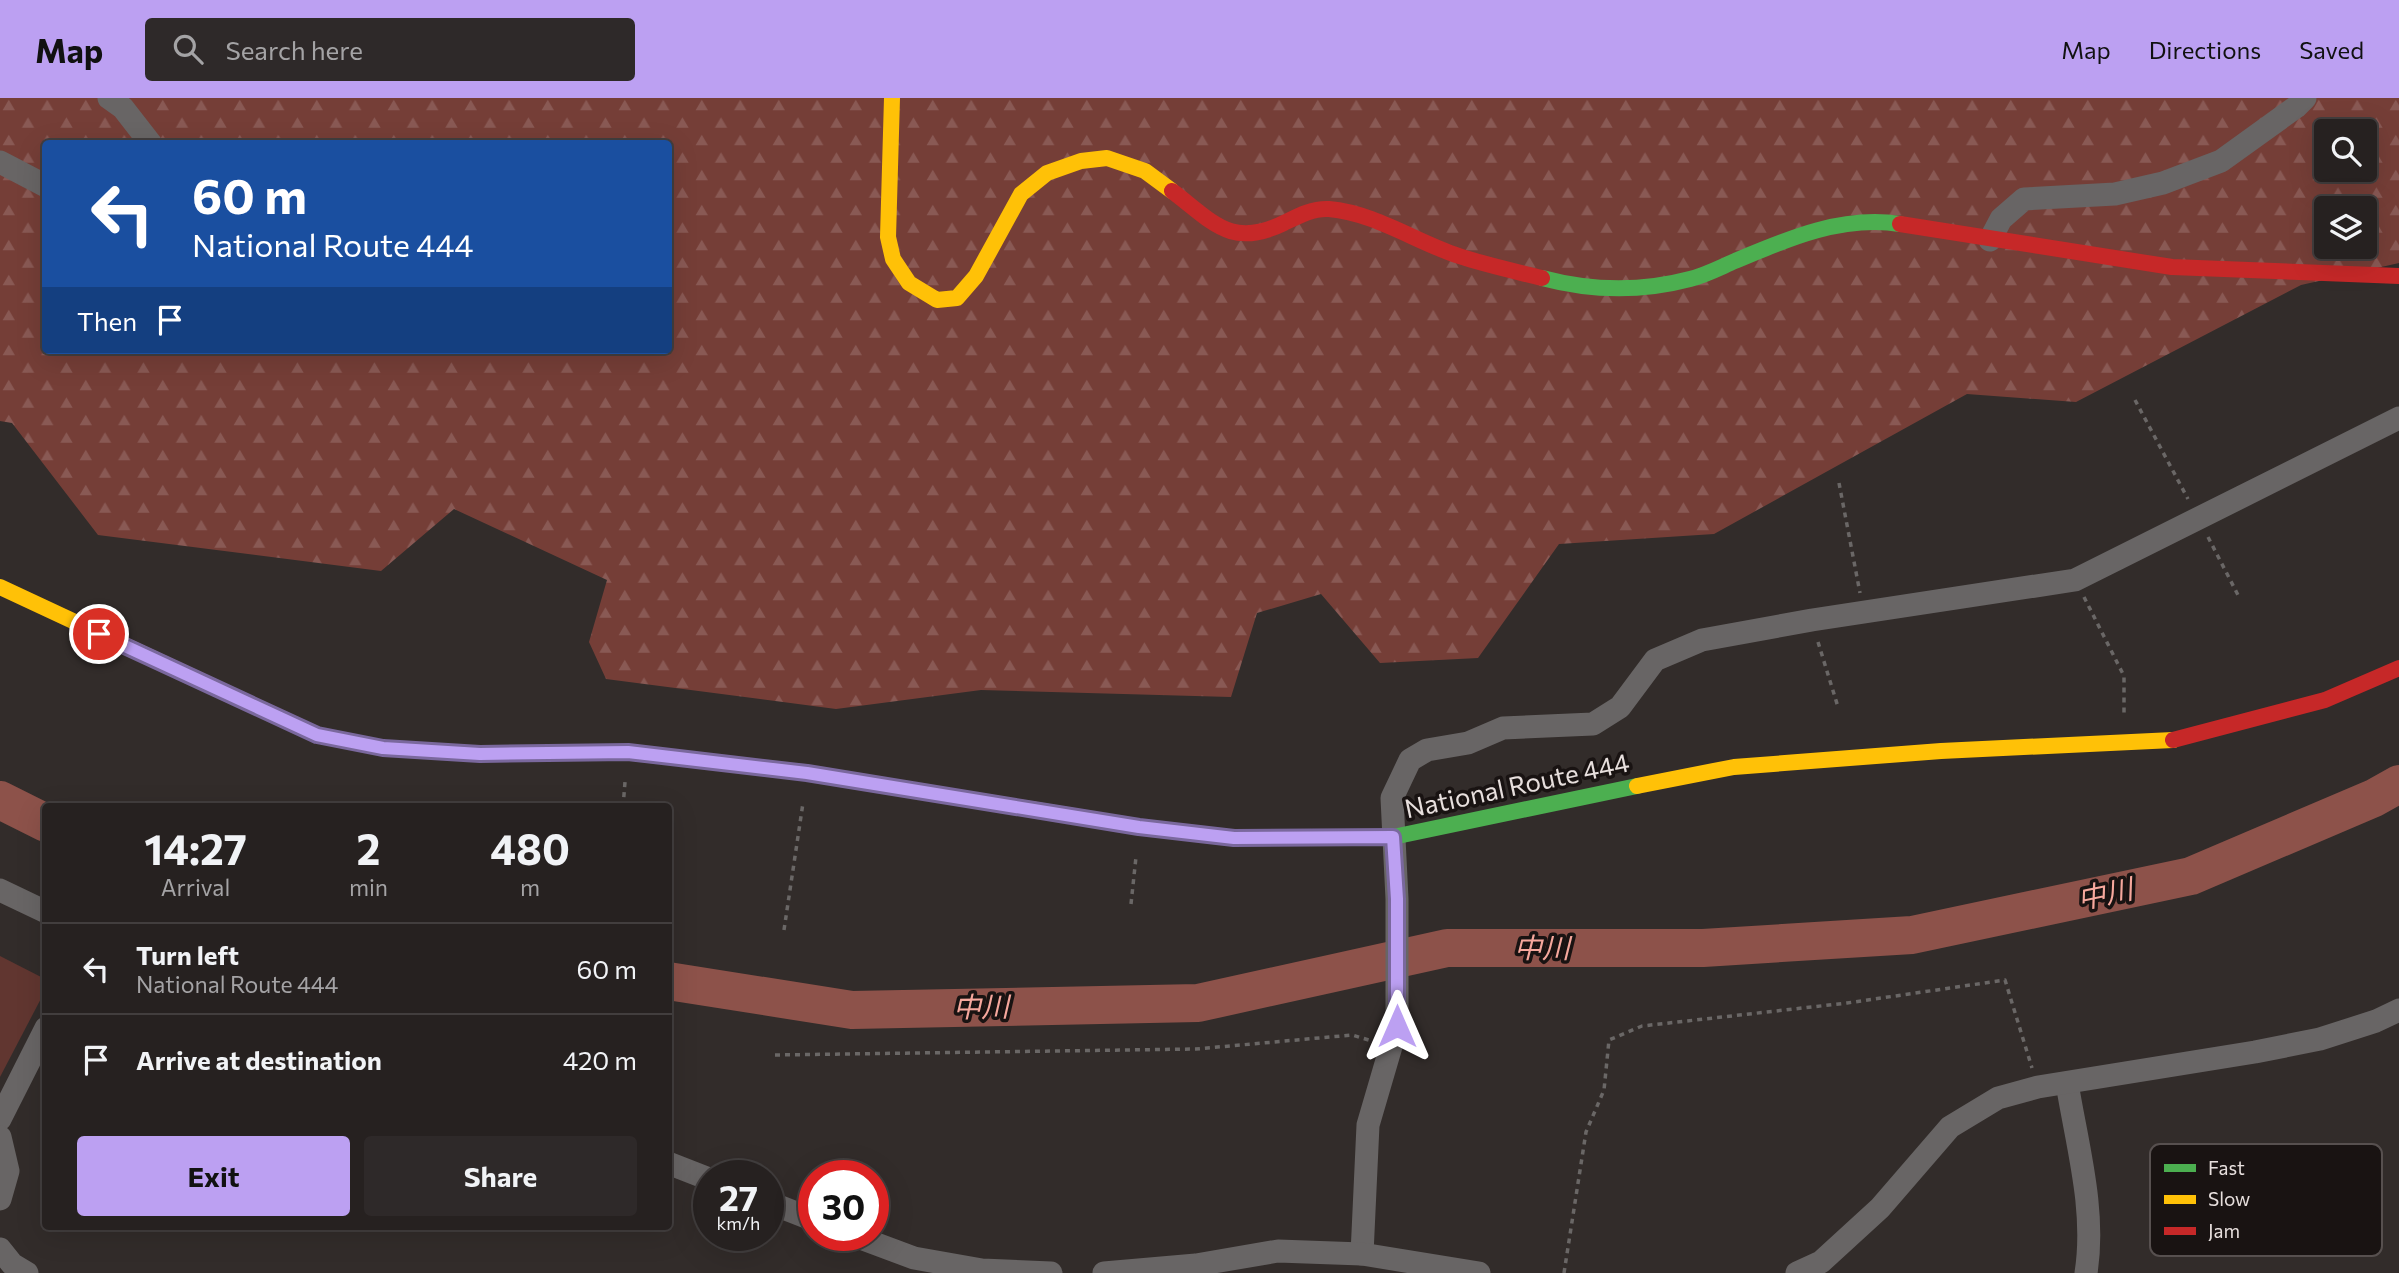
<!DOCTYPE html>
<meta charset="utf-8">
<style>
body{margin:0;font-family:Commissioner,"Noto Sans JP",sans-serif;background:#2e2929;color:#f1f3f6;height:100vh;display:flex;flex-direction:column;font-size:26px;white-space:nowrap}
*{box-sizing:border-box;margin:0}
p{font-size:23px;color:#a4a3a5}
.icon{flex:none;width:38px;height:38px;fill:none;stroke:currentColor;stroke-width:2;stroke-linecap:round;stroke-linejoin:round}
.map{position:relative;flex:1;overflow:hidden}
.details{position:absolute;left:42px;top:705px;width:630px;height:427px;display:flex;flex-direction:column;background:#262120;border-radius:7px;box-shadow:0 7px 28px #0002,0 0 0 2px #423e3e}
.details>*{flex:none}
.guide{position:absolute;left:42px;top:42px;width:630px;height:214px;border-radius:7px;box-shadow:0 7px 28px #0002,0 0 0 2px #423e3e;background:#1a4fa0;color:#fff;overflow:hidden}
.fabs{position:absolute;left:2314px;top:21px;display:grid;gap:14px}
.fabs a{display:grid;place-items:center;width:63px;height:63px;border-radius:7px;background:#262120;box-shadow:0 7px 28px #0002,0 0 0 2px #423e3e;font-size:35px}
.speed{position:absolute;left:693px;top:1062px;display:flex;gap:14px;font-size:35px;font-weight:700;text-align:center}
.speed>*{display:grid;place-content:center;width:91px;height:91px;border-radius:50%;background:#262120;box-shadow:0 7px 28px #0002,0 0 0 2px #423e3e;line-height:1}
.speed small{font-size:18px;font-weight:400}
.speed .limit{border:10px solid #d22;background:#fff;color:#111}
.pin{position:absolute;display:grid;place-items:center;width:60px;height:60px;color:#fff;margin:-30px;border:4px solid #fff;border-radius:50%;box-shadow:0 2px 7px #0007}
.me{position:absolute;width:77px;margin:-38px;rotate:0deg;stroke-linejoin:round;filter:drop-shadow(0 0 5px #0008)}
.turn{display:flex;align-items:center;gap:24px;height:147px;padding:0 35px;font-size:32px}
.turn .icon{width:91px;height:91px;stroke-width:2.5}
.turn b{display:block;font-size:49px;line-height:60px}
.then{display:flex;align-items:center;height:66px;padding:0 35px;background:#0003;gap:14px;font-size:26px}
.eta{display:flex;justify-content:space-evenly;align-items:center;height:119px;text-align:center}
.eta b{font-size:42px;font-weight:700;line-height:49px}
.button{display:flex;gap:14px;margin-top:auto;padding:14px 35px}
.button a{flex:1;height:80px;border-radius:7px;background:#bca0f2;color:#111;font-size:28px;font-weight:700;line-height:80px;text-align:center}
.button a+a{background:#2e2929;color:#f1f3f6}
ul{padding:0;list-style:none}
li{display:flex;align-items:center;gap:21px;height:91px;padding:0 35px;border-top:2px solid #423e3e}
li div{flex:1}
li b{display:block;font-size:26px}
li em{font-style:normal}
header{display:flex;align-items:center;gap:42px;box-sizing:border-box;height:98px;padding:0 35px;background:#bca0f2;color:#111}
header strong{font-size:33px}
nav{display:flex;gap:38px;margin-inline-start:auto;font-size:24px}
.search{width:490px;height:63px;background:#2e2929;display:flex;align-items:center;gap:18px;box-sizing:border-box;padding:0 24px;border-radius:7px;color:#a4a3a5;font-size:26px}
.map>svg:first-child{display:block}
.grass{fill:#613630}
.forest{fill:url(#forest-firs);fill-rule:evenodd}
.lines{fill:none;stroke-linecap:round;stroke-linejoin:round}
.river{stroke:#8d524a;stroke-width:38}
.path{stroke:#6a6766;stroke-width:3.5;stroke-dasharray:5 5;stroke-linecap:butt}
.street{stroke:#686565;stroke-width:23}
.fast{stroke:#4caf50;stroke-width:16}
.slow{stroke:#ffc107;stroke-width:16}
.jam{stroke:#c62828;stroke-width:16}
.route-casing{stroke:#7a689d;stroke-width:18}
.route{stroke:#bca0f2;stroke-width:12}
.labels{text-anchor:middle;stroke-width:7;stroke-linejoin:round;paint-order:stroke}
.street-label{font-size:26px;fill:#e7dfdd;stroke:#191312}
.water-label{font-size:28px;font-style:italic;fill:#f6a89d;stroke:#191312}
.key{fill:#191312;stroke:#57504f;stroke-width:2}
.key-label{font-size:19px;fill:#e7dfdd}
</style>
<header>
<strong>Map</strong>
<div class="search"><svg class="icon" aria-label="search" viewBox="0 0 24 24"><circle cx="10" cy="10" r="6"/><path d="M15 15l6 6"/></svg>Search here</div>
<nav><a>Map</a><a>Directions</a><a>Saved</a></nav>
</header>
<div class="map">
<svg width="2399" height="1175" viewBox="0 0 2399 1175">
<defs>
<pattern id="forest-firs" width="22" height="20" patternUnits="userSpaceOnUse" patternTransform="scale(1.75)"><rect width="22" height="20" fill="#753e37"/><path d="M5 1l3.5 6h-7zM16 11l3.5 6h-7z" fill="#895954"/></pattern>
</defs>
<rect width="100%" height="100%" fill="#322c2a"/>
<polygon class="grass" points="0,858 45,881 46,891 0,979"/>
<path class="forest" d="M0,0H2399V165L2301,187L2076,304L1967,296L1714,436L1559,446L1478,560L1380,565L1321,496L1257,515L1231,599L981,592L836,611L606,581L589,544L607,482L454,411L381,473L98,437L12,325L0,323ZM2326,33H2364V72H2326ZM46,46H668V252H46ZM2326,110H2364V149H2326Z"/>
<g class="lines">
<g class="river">
<polyline points="0,702 46,725"/>
<polyline points="668,883 852,912 1198,905 1447,850 1703,850 1912,837 2191,778 2374,700 2399,686"/>
</g>
<g class="path">
<polyline points="2135,302 2188,401"/>
<polyline points="1839,385 1860,495"/>
<polyline points="2208,439 2239,499"/>
<polyline points="2084,499 2124,578 2124,615"/>
<polyline points="1818,544 1838,609"/>
<polyline points="623,709 625,684"/>
<polyline points="1131,806 1136,759"/>
<polyline points="784,832 803,705"/>
<polyline points="775,957 1196,951 1352,937 1372,943"/>
<polyline points="1564,1175 1586,1034 1604,992 1609,942 1642,928 1847,905 2005,882 2032,970"/>
</g>
<g class="street">
<polyline points="109,0 123,10 151,46"/>
<polyline points="0,64 46,88"/>
<polyline points="1990,142 2001,121 2024,101 2115,96 2163,85 2221,63 2296,9 2305,0"/>
<polyline points="0,792 46,814"/>
<path d="M2067,985C2077,1047 2096,1112 2086,1175"/>
<polyline points="0,1021 46,930"/>
<polyline points="0,1039 8,1073 0,1101"/>
<polyline points="668,1065 709,1081"/>
<polyline points="768,1104 814,1122"/>
<polyline points="855,1138 914,1160 982,1172 1051,1175"/>
<polyline points="0,1151 12,1166 27,1175"/>
<polyline points="1362,1156 1368,1027 1397,928 1397,801 1392,700 1410,662 1427,652 1468,645 1503,630 1593,626 1620,609 1655,562 1702,542 1812,522 2075,482 2399,320"/>
<polyline points="1104,1175 1196,1167 1278,1153 1362,1156 1479,1175"/>
<polyline points="1797,1175 1821,1164 1880,1110 1950,1029 1998,1000 2038,989 2255,954 2320,941 2376,923 2399,912"/>
</g>
<g class="fast">
<path d="M1542,180C1591,193 1641,194 1690,181C1706,177 1721,169 1735,163C1787,141 1842,117 1900,126"/>
<polyline points="332,640 383,650 480,656 628,654 679,660"/>
<polyline points="1036,712 1139,729 1234,740 1393,739 1637,688"/>
</g>
<g class="slow">
<polyline points="892,0 888,139 893,161 909,185 937,202 957,200 976,178 1021,96 1047,75 1081,63 1107,60 1145,73 1172,93"/>
<polyline points="0,489 317,637 332,640"/>
<polyline points="679,660 807,675 1036,712"/>
<polyline points="1637,688 1734,669 1941,653 2173,642"/>
</g>
<g class="jam">
<path d="M1172,93C1213,124 1231,151 1284,125C1298,118 1313,110 1329,111C1375,115 1416,144 1459,158C1486,167 1514,173 1542,180"/>
<polyline points="1900,126 2172,169 2399,178"/>
<polyline points="2173,642 2325,602 2399,570"/>
</g>
</g>
<g class="lines">
<g class="route-casing">
<polyline id="route" points="99,536 317,637 383,650 480,656 628,654 807,675 1139,729 1234,740 1393,739 1397,801 1397,928"/>
</g>
<use href="#route" class="route"/>
</g>
<g class="labels">
<g class="street-label">
<text transform="translate(1517 688) rotate(-12)" y="9">National Route 444</text>
</g>
<g class="water-label">
<text transform="translate(2105 796) rotate(-12)" y="10">中川</text>
<text x="1542" y="860">中川</text>
<text transform="translate(981 909) rotate(-1)" y="10">中川</text>
</g>
</g>
<rect x="2150" y="1046" width="232" height="112" rx="10" class="key"/>
<rect x="2164" y="1066" width="32" height="8" fill="#4caf50"/>
<rect x="2164" y="1097" width="32" height="9" fill="#ffc107"/>
<rect x="2164" y="1129" width="32" height="8" fill="#c62828"/>
<g class="key-label">
<text x="2208" y="1077">Fast</text>
<text x="2208" y="1108">Slow</text>
<text x="2208" y="1140">Jam</text>
</g>
</svg>
<div class="fabs">
<a><svg class="icon" aria-label="search" viewBox="0 0 24 24"><circle cx="10" cy="10" r="6"/><path d="M15 15l6 6"/></svg></a>
<a><svg class="icon" aria-label="layers" viewBox="0 0 24 24"><path d="M12 4l9 5-9 5-9-5zM3 14l9 5 9-5"/></svg></a>
</div>
<div class="speed"><div>27<small>km/h</small></div><div class="limit">30</div></div>
<div class="pin" style="left:99px;top:536px;background:#d93025"><svg class="icon" aria-label="arrive" viewBox="0 0 24 24"><path d="M6 21V4h12l-3 4 3 4H6"/></svg></div>
<svg class="me" style="left:1397px;top:928px" viewBox="-20 -20 40 40"><path d="M0-17L14 15 0 8-14 15z" fill="#bca0f2" stroke="#fff" stroke-width="4"/></svg>
<div class="guide">
<div class="turn"><svg class="icon" aria-label="left" viewBox="0 0 24 24"><path d="M17 20v-9H6M10 6l-5 5 5 5"/></svg><div><b>60 m</b>National Route 444</div></div>
<div class="then">Then<svg class="icon" aria-label="arrive" viewBox="0 0 24 24"><path d="M6 21V4h12l-3 4 3 4H6"/></svg></div>
</div>
<section class="details">
<div class="eta">
<div><b>14:27</b><p>Arrival</p></div>
<div><b>2</b><p>min</p></div>
<div><b>480</b><p>m</p></div>
</div>
<ul>
<li><svg class="icon" aria-label="left" viewBox="0 0 24 24"><path d="M17 20v-9H6M10 6l-5 5 5 5"/></svg><div><b>Turn left</b><p>National Route 444</p></div><em>60 m</em></li>
<li><svg class="icon" aria-label="arrive" viewBox="0 0 24 24"><path d="M6 21V4h12l-3 4 3 4H6"/></svg><div><b>Arrive at destination</b></div><em>420 m</em></li>
</ul>
<div class="button"><a>Exit</a><a>Share</a></div>
</section>
</div>
